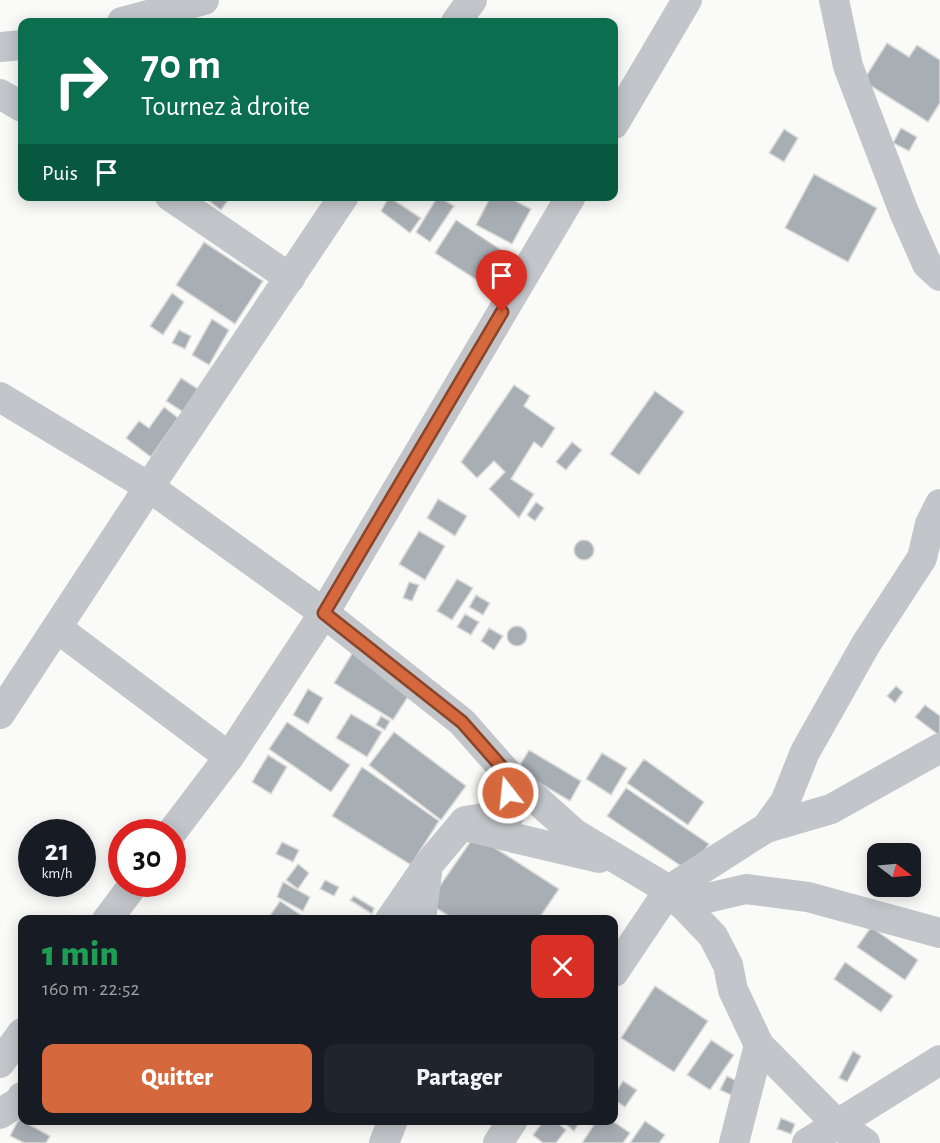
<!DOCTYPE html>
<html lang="fr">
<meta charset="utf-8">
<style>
body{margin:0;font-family:"Alegreya Sans",sans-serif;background:#20242c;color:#f1f3f6;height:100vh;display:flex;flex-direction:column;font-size:22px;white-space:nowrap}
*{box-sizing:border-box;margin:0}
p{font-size:20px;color:#9ea1a6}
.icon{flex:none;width:33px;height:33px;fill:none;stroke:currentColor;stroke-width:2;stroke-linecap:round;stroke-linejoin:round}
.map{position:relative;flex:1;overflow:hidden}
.panel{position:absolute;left:18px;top:915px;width:600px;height:210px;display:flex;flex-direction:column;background:#171b24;border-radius:12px;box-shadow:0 3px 15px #0003}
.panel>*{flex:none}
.top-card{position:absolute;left:18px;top:18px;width:600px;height:183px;border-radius:12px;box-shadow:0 3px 15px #0003;background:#0b6e4f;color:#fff;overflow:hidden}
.needle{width:39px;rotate:106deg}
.tools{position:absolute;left:867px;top:843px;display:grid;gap:12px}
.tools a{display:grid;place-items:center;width:54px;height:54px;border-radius:12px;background:#171b24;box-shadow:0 3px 15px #0003;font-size:30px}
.speed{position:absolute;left:18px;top:819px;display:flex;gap:12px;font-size:30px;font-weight:700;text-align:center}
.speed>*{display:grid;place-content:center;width:78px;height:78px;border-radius:50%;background:#171b24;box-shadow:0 3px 15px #0003;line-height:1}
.speed small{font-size:15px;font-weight:400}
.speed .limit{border:9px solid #d22;background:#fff;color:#111}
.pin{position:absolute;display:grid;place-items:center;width:51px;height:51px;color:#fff;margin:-62px -26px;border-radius:50% 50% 50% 0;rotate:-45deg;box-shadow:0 0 6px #0007}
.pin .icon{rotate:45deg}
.me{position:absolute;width:66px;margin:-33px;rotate:344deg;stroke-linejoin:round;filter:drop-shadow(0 0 4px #0008)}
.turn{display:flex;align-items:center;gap:21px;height:126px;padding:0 24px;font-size:27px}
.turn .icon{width:78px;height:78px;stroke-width:2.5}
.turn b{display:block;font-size:42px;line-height:51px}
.then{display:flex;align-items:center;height:57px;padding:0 24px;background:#0003;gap:12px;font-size:22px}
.round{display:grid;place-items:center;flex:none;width:63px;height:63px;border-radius:12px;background:#20242c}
.summary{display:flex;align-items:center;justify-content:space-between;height:102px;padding:0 24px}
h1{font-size:36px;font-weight:800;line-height:45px;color:#1e9e55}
.button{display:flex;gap:12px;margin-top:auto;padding:12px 24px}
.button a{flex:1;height:69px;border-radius:12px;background:#d5683d;color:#fff;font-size:24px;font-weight:800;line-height:69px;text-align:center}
.button a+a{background:#20242c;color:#f1f3f6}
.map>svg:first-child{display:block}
.building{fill:#a7aeb4;stroke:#dcdcda;stroke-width:1.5}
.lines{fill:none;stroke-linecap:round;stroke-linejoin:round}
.street{stroke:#c2c5c9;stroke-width:30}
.route-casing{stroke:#8a4428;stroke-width:15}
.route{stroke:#d5683d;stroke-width:10}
</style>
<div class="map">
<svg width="940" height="1143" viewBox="0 0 940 1143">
<rect width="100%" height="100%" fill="#fafaf8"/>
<g class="building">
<polygon points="887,43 909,57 917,45 940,60 940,103 928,122 863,81"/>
<polygon points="901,128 917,137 909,151 893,143"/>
<polygon points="784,129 798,138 784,162 769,153"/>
<polygon points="814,174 877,208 848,262 785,228"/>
<polygon points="203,196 231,196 221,210"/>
<polygon points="438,196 454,206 430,242 416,232"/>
<polygon points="491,196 506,196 531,209 512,244 476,225"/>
<polygon points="389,197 421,218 410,233 381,211"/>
<polygon points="456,220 507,254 486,286 435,253"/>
<polygon points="204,242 263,281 235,324 176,285"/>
<polygon points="172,293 184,302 163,335 150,326"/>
<polygon points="212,319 229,330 209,365 192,355"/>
<polygon points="179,330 191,336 185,349 172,343"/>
<polygon points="181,378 198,389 183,412 166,401"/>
<polygon points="514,385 530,396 524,406 555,428 542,448 534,442 511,479 534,494 519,518 489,489 505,472 494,461 477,478 461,462"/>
<polygon points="655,391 684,412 639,475 610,454"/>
<polygon points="164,407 178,418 151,457 126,438 139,421 149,428"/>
<polygon points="572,442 582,450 566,470 556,462"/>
<polygon points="438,499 467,516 455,536 427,518"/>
<polygon points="536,502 544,508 535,521 527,515"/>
<polygon points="419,531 445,546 425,580 399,564"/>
<circle cx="584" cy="550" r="10"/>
<polygon points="457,579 473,588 452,620 437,611"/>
<polygon points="409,582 419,585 412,601 403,598"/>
<polygon points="476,595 490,603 483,615 469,607"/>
<polygon points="465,614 479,622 471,635 457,627"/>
<circle cx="517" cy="636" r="10"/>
<polygon points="489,628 503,636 494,650 481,641"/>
<polygon points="353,652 413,689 393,720 334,683"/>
<polygon points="896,686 903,692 895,703 887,696"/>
<polygon points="308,689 323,698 308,724 293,715"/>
<polygon points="925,705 940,716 940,736 915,717"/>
<polygon points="351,714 382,732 367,757 336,738"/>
<polygon points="381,716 390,721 385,730 376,725"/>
<polygon points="287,722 350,765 331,792 269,749"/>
<polygon points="394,732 466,786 441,820 369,765"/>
<polygon points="529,750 581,781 570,801 517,770"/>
<polygon points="602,753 627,768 611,795 586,779"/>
<polygon points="268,755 287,767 271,794 252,782"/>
<polygon points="644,759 704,802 688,825 627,783"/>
<polygon points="362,767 439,821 411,865 332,816"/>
<polygon points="626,788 709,844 690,872 607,816"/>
<polygon points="475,835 559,889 538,920 455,920 428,903"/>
<polygon points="282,842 299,850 293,862 276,854"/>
<polygon points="298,864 309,873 298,889 286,880"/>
<polygon points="325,880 339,887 334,896 320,889"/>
<polygon points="283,882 310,897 303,911 277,897"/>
<polygon points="354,896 374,908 372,914 350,900"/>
<polygon points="280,901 308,920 267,920"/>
<polygon points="871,927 918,960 905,980 857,947"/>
<polygon points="845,962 893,996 881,1012 834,979"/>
<polygon points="655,986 708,1021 674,1072 621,1038"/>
<polygon points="711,1040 734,1055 710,1090 687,1075"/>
<polygon points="853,1051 861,1056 847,1082 839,1078"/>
<polygon points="727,1076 737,1081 731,1095 720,1090"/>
<polygon points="623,1081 637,1090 625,1107 614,1100 614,1095"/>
<polygon points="781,1118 795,1124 791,1134 777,1129"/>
<polygon points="19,1119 50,1136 46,1143 24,1143 10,1136"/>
<polygon points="544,1120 554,1120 566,1130 556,1143 543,1143 533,1135"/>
<polygon points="561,1120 576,1120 579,1123 574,1131"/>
<polygon points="597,1120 611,1120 630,1133 623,1143 582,1143"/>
<polygon points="645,1121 665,1135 659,1143 630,1143"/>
</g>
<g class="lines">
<g class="street">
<polyline points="834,0 848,66 904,212 927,264 940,276"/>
<polyline points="122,22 204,0"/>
<polyline points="456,22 472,0"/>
<polyline points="0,47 22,45"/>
<polyline points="0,94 22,107"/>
<polyline points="614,124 687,0"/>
<polyline points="170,196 290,278"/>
<polyline points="0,397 149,487 324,613 462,722 506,772 510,814 465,821 428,865 421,920"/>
<polyline points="57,628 229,757"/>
<polyline points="0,714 149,487 344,196"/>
<polyline points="506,772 575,834 669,890 713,936 728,965 733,990 759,1045 837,1124 865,1143"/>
<polyline points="468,827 599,858"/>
<polyline points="766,828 831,809 940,748"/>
<polyline points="172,832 229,757 324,613 571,196"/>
<polyline points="682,904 746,889 808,897 940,933"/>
<polyline points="107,920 134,884"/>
<polyline points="390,920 425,869"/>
<polyline points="614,972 669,890 766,828 785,802 805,752 866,644 922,558 930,524 940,504"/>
<polyline points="0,1063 22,1033"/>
<polyline points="0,1114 20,1101 22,1097"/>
<polyline points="384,1143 393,1120"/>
<polyline points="498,1143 513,1120"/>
<polyline points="734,1143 759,1045"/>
<polyline points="807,1143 940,1060"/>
</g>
</g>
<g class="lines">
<g class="route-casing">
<polyline id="route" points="502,312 324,613 462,722 506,772 508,793"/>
</g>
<use href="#route" class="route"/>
</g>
</svg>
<div class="tools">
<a><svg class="needle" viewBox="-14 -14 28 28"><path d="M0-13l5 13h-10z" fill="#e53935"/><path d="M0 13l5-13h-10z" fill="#9ea1a6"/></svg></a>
</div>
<div class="speed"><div>21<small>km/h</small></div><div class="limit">30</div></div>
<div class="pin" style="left:502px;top:312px;background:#d93025"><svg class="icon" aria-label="arrive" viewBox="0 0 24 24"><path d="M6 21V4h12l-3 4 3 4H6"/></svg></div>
<svg class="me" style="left:508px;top:793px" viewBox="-20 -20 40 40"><circle r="17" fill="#d5683d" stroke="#fff" stroke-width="3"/><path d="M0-11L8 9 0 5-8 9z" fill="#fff"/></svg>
<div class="top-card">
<div class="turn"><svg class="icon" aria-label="right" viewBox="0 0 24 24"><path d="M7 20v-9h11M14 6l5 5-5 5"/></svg><div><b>70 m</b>Tournez à droite</div></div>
<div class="then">Puis<svg class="icon" aria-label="arrive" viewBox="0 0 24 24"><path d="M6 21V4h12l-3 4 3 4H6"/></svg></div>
</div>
<section class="panel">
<div class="summary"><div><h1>1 min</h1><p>160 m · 22:52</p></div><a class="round" style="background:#d93025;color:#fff"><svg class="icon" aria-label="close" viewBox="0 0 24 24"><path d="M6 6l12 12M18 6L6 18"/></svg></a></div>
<div class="button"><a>Quitter</a><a>Partager</a></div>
</section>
</div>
